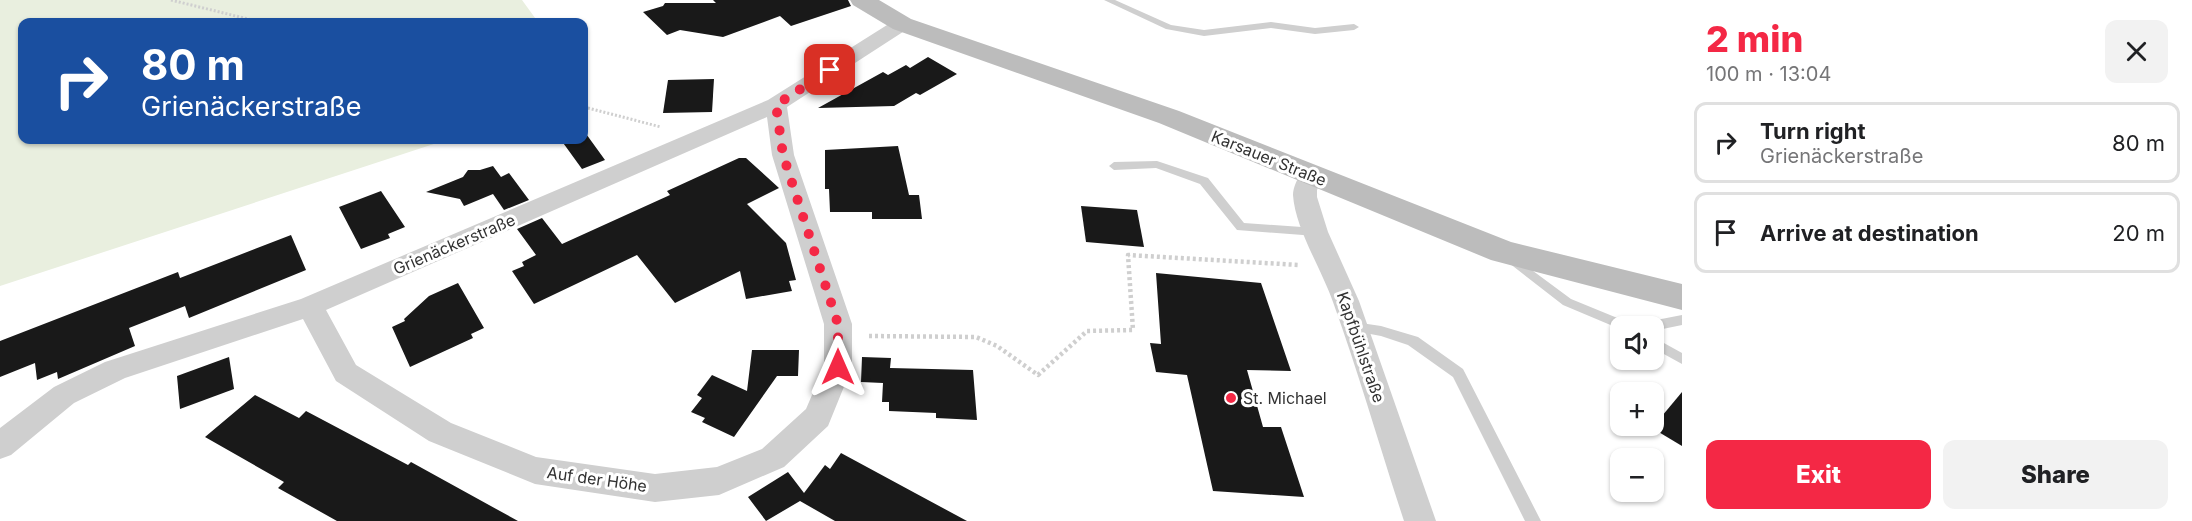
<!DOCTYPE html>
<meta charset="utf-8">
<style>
body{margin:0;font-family:Inter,sans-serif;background:#f2f2f2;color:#202124;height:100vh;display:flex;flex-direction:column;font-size:22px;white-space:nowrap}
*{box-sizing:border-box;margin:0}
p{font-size:20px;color:#757577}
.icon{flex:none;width:33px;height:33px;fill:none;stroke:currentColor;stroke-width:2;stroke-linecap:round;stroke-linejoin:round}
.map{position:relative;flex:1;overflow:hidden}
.drawer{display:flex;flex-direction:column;background:#fff;width:510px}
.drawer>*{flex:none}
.hud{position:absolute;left:18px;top:18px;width:570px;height:126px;border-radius:12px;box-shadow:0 2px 4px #0004;background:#1a4fa0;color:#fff;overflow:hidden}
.tools{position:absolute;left:1610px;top:316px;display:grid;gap:12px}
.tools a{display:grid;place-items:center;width:54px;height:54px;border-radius:12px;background:#fff;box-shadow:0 2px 4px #0004;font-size:30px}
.pin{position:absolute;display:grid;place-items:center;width:51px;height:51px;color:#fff;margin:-26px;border-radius:12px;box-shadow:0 3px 9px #0006}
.me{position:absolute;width:66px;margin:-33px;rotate:0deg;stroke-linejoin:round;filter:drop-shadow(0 0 4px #0008)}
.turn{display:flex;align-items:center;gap:21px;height:126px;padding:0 24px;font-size:27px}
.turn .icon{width:78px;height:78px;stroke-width:2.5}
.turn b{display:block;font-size:42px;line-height:51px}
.round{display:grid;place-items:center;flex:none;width:63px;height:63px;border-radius:12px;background:#f2f2f2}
.summary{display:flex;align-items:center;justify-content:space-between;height:102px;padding:0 24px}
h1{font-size:36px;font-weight:800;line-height:45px;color:#f42845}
.primary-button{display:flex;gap:12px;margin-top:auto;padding:12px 24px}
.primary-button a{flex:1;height:69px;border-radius:12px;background:#f42845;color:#fff;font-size:24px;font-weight:800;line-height:69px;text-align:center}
.primary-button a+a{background:#f2f2f2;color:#202124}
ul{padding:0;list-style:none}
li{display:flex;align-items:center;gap:18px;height:81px;margin:0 12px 9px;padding:0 12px;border:3px solid #e0e0e0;border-radius:12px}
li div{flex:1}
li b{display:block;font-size:22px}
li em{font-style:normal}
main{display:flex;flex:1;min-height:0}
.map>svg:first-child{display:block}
.green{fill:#e9efdf}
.building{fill:#191919}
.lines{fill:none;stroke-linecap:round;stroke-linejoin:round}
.path-far1{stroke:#cfcfcf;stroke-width:3;stroke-dasharray:2 2;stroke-linecap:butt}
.path{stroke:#cfcfcf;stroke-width:4.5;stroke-dasharray:3 3;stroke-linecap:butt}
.lane{fill:#cfcfcf;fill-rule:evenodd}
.street{fill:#cfcfcf;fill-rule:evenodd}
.secondary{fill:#bcbcbc;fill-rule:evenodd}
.route{stroke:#f42845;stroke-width:10;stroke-dasharray:0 18}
.poi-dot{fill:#f42845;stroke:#fff;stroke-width:2}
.labels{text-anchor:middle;stroke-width:6;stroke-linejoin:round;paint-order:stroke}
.street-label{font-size:16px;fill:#323232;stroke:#fff}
.poi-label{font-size:16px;fill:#323232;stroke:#fff;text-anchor:start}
</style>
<main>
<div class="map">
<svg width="1682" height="521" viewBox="0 0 1682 521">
<rect width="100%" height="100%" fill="#fff"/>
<polygon class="green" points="0,0 522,0 538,22 22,22 22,140 446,140 0,286"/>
<g class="building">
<polygon points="713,0 848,0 851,6 791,26 780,16 723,37 680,30 667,35 643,12 663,6 665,3 716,3"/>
<polygon points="928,57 957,74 920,95 916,93 894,106 818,108 883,72 888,75 906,65 910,68"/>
<polygon points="714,79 712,112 663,113 668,80"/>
<polygon points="584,131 605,160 582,169 561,140 584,140"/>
<polygon points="898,146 909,195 919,195 922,219 872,219 872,212 830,212 829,189 825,189 825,150"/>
<polygon points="739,158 746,158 779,188 747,204 786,243 796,280 789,281 792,291 746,299 740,271 675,303 637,255 534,304 512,271 524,266 522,262 536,255 517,229 542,218 562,244 670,195 667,191"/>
<polygon points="493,166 501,177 509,173 529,200 504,210 493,194 464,206 460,199 426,192 463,177 468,170 480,170"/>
<polygon points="381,191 405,227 388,234 390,238 361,249 339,207"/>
<polygon points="1081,206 1137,210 1144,247 1086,242"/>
<polygon points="291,235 306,270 189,318 185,306 129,328 135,346 58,379 57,372 37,380 35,363 0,377 0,341 178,272 180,278"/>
<polygon points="1156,273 1261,283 1291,371 1247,370 1263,427 1281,427 1304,497 1213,491 1187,375 1156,372 1150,343 1161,344"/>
<polygon points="458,283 484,328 471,334 473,338 410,367 392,327 405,321 404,319 429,296"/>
<polygon points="752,350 799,350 798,376 777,376 734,437 702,422 705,418 691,412 702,398 697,395 712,375 747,391"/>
<polygon points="229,357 234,389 180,409 177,376"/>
<polygon points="862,357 891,358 890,368 973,370 977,420 936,418 936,413 889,411 889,402 882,402 883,383 861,382"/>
<polygon points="1682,392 1682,446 1652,428"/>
<polygon points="255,395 299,418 306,411 408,465 411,462 518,521 337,521 278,488 284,482 205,437"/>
<polygon points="841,453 915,493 967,521 835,521 800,501 766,521 748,497 788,472 804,493 825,465 830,469"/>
</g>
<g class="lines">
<g class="path-far1">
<polyline points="171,0 260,22"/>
<polyline points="584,107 661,127"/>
</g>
<polyline class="path" points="869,336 976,337 997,346 1038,375 1087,331 1133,330 1128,255 1299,265"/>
<g class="lane">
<polygon points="1104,0 1115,0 1171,25 1204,30 1271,22 1315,28 1354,24 1359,27 1354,30 1315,34 1271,28 1204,36 1166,29"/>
<polygon points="1157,161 1208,178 1244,223 1316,228 1322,232 1316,236 1237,230 1200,184 1156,168 1114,170 1109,166 1114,162"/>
<polygon points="1513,256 1571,299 1632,324 1633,327 1620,327 1620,329 1563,305 1509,263 1507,260 1509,257"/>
<polygon points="1682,315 1682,325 1653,331 1653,327 1640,327 1641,324 1646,322"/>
<polygon points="1354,322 1381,326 1418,337 1463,369 1541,521 1525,521 1453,377 1408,345 1381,336 1349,330 1348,327 1349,324"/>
<polygon points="1653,337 1682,353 1682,364 1653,348"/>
</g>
<g class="street">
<path d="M902,18L909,20L912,24L909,28L787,107L794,155L852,324V367L828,426L784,467L719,495L655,502L535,484L429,441L336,381L303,319L125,378L74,403L11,455L0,459V428L54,387L105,362L301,299L768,100L895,20ZM767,117L772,155L824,324V367L806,409L762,449L717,467L655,474L536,457L451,423L356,365L326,310Z"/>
<path d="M1311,167L1319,170L1323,175L1317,190V197L1328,232L1359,301L1436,521H1404C1380,448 1359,374 1333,302C1322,270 1295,228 1293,195C1293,187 1298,177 1303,170Z"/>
</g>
<polygon class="secondary" points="850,0 879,0 911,19 1179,111 1511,242 1682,284 1682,310 1491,260 1159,123 893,29 853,5"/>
</g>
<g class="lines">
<polyline class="route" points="830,70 776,105 783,155 838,324 838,367"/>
</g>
<circle class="poi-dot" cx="1231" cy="398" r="6"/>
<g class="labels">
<g class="street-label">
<text transform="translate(1269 158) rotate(22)" y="6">Karsauer Straße</text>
<text transform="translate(454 244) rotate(-23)" y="6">Grienäckerstraße</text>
<text transform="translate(1361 347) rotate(71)" y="6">Kapfbühlstraße</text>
<text transform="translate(597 479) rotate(8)" y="6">Auf der Höhe</text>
</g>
<g class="poi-label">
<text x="1243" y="404">St. Michael</text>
</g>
</g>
</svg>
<div class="tools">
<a><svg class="icon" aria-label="sound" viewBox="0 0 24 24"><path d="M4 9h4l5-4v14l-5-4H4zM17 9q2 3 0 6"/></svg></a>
<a>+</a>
<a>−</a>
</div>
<div class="pin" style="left:830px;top:70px;background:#d93025"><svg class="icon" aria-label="arrive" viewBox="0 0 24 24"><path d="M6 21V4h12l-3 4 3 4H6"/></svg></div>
<svg class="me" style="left:838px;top:367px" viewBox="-20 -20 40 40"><path d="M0-17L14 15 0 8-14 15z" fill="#f42845" stroke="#fff" stroke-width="4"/></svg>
<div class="hud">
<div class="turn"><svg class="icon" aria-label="right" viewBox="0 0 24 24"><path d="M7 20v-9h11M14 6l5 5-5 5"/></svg><div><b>80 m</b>Grienäckerstraße</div></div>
</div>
</div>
<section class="drawer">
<div class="summary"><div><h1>2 min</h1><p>100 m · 13:04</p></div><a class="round"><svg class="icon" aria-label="close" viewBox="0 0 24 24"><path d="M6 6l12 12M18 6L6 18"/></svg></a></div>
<ul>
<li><svg class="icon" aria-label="right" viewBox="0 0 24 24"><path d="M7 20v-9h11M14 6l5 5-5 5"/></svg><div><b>Turn right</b><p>Grienäckerstraße</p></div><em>80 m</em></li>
<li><svg class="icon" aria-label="arrive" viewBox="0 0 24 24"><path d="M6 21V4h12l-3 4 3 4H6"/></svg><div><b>Arrive at destination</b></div><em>20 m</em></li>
</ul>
<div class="primary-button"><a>Exit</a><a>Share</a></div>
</section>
</main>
